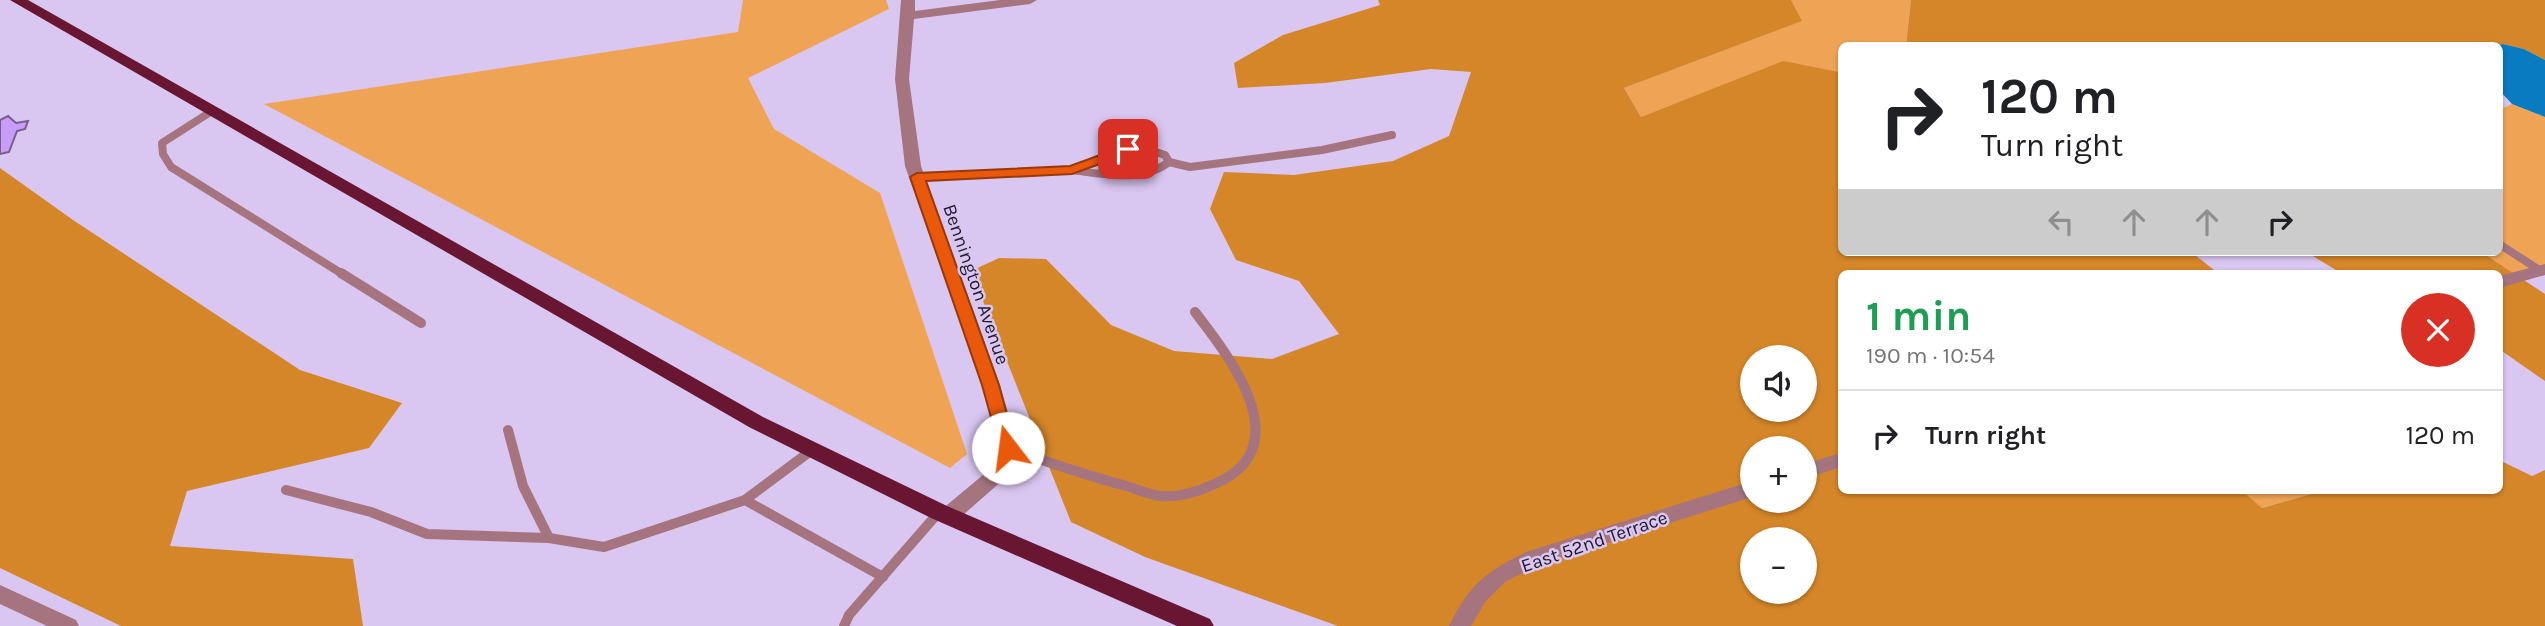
<!DOCTYPE html>
<meta charset="utf-8">
<style>
body{margin:0;font-family:Karla,sans-serif;background:#f6f6f6;color:#202124;height:100vh;display:flex;flex-direction:column;font-size:26px;white-space:nowrap}
*{box-sizing:border-box;margin:0}
p{font-size:23px;color:#757577}
.icon{flex:none;width:38px;height:38px;fill:none;stroke:currentColor;stroke-width:2;stroke-linecap:round;stroke-linejoin:round}
.map{position:relative;flex:1;overflow:hidden}
.panel{position:absolute;left:1838px;top:270px;width:665px;height:224px;display:flex;flex-direction:column;background:#fff;border-radius:10px;box-shadow:0 2px 5px #0004}
.panel>*{flex:none}
.hud{position:absolute;left:1838px;top:42px;width:665px;height:214px;border-radius:10px;box-shadow:0 2px 5px #0004;background:#fff;color:#202124;overflow:hidden}
.tools{position:absolute;left:1740px;top:345px;display:grid;gap:14px}
.tools a{display:grid;place-items:center;width:77px;height:77px;border-radius:50%;background:#fff;box-shadow:0 2px 5px #0004;font-size:35px}
.pin{position:absolute;display:grid;place-items:center;width:60px;height:60px;color:#fff;margin:-30px;border-radius:14px;box-shadow:0 4px 10px #0006}
.me{position:absolute;width:77px;margin:-38px;rotate:345deg;stroke-linejoin:round;filter:drop-shadow(0 0 5px #0008)}
.turn{display:flex;align-items:center;gap:24px;height:147px;padding:0 28px;font-size:32px}
.turn .icon{width:91px;height:91px;stroke-width:2.5}
.turn b{display:block;font-size:49px;line-height:60px}
.lanes{display:flex;align-items:center;height:66px;padding:0 28px;background:#0003;justify-content:center;gap:35px;direction:ltr}
.lanes .off{opacity:.35}
.round{display:grid;place-items:center;flex:none;width:74px;height:74px;border-radius:37px;background:#f6f6f6}
.overview{display:flex;align-items:center;justify-content:space-between;height:119px;padding:0 28px}
h1{font-size:42px;font-weight:700;line-height:52px;color:#1e9e55}
ul{padding:0;list-style:none}
li{display:flex;align-items:center;gap:21px;height:91px;padding:0 28px;border-top:2px solid #e0e0e0}
li div{flex:1}
li b{display:block;font-size:26px}
li em{font-style:normal}
.map>svg:first-child{display:block}
.green{fill:#efa455}
.forest{fill:#d58628;fill-rule:evenodd}
.water{fill:#087bc1}
.building{fill:#c99cfb;stroke:#726086;stroke-width:2}
.lines{fill:none;stroke-linecap:round;stroke-linejoin:round}
.service-far1{stroke:#a5747e;stroke-width:8}
.service{stroke:#a5747e;stroke-width:10}
.minor{fill:#a5747e;fill-rule:evenodd}
.trunk{fill:#681632;fill-rule:evenodd}
.route{fill:#ea580c;stroke:#983908;stroke-width:2}
.labels{text-anchor:middle;stroke-width:5;stroke-linejoin:round;paint-order:stroke}
.street-label{font-size:19px;fill:#201928;stroke:#d9c6f1}
</style>
<div class="map">
<svg width="2545" height="626" viewBox="0 0 2545 626">
<rect width="100%" height="100%" fill="#d9c6f1"/>
<g class="green">
<polygon points="743,0 886,0 889,9 748,78 774,129 880,193 967,454 950,468 264,104 738,32"/>
<polygon points="1791,0 1911,0 1906,45 1841,46 1841,75 1839,72 1783,62 1641,117 1624,88 1801,21"/>
<polygon points="2512,104 2545,117 2545,268 2517,276 2481,252 2499,252 2499,110"/>
<polygon points="2241,490 2325,490 2261,508"/>
</g>
<g class="forest">
<path d="M1378,0H1791L1802,21L1624,88L1641,117L1783,61L1839,72L1841,75V252H2191L2218,273H1841V490H2241L2262,508L2325,490H2499V460L2532,476L2545,470V626H1338L1145,557L1071,522L971,271L999,258L1046,259L1111,325L1174,351L1272,359L1339,334L1299,281L1236,260L1210,209L1224,172L1294,175L1393,161L1449,136L1471,72L1431,69L1325,83L1238,88L1234,63L1283,35L1380,5ZM1752,357H1804V410H1752ZM1752,448H1804V500H1752ZM1752,539H1804V592H1752Z"/>
<polygon points="1911,0 2545,0 2545,60 2524,49 2503,44 1906,46"/>
<polygon points="0,168 73,220 300,370 402,403 369,448 187,491 170,546 353,559 363,626 121,626 0,568"/>
<polygon points="2306,252 2481,252 2545,294 2545,381 2499,349 2499,273 2341,273"/>
</g>
<polygon class="water" points="2503,44 2524,49 2545,60 2545,117 2512,104 2499,90 2499,46 2496,45"/>
<polygon class="building" points="8,116 16,123 28,121 25,129 17,131 9,152 0,154 0,120"/>
<g class="lines">
<g class="service-far1">
<polyline points="212,111 162,143 163,154 171,167 344,275"/>
<path d="M1130,150L1153,151L1165,155L1169,162C1142,183 1103,174 1072,170L1107,155Z"/>
<polyline points="1169,162 1190,167 1322,150 1392,135"/>
<polyline points="917,177 1072,170"/>
<polyline points="2499,244 2541,271"/>
</g>
<g class="service">
<polyline points="341,273 421,323"/>
<polyline points="508,430 523,486 549,538 604,547 745,500 812,450"/>
<path d="M1008,448C1047,462 1086,475 1126,486C1137,489 1149,495 1162,496C1182,498 1205,489 1223,480C1296,441 1228,355 1195,312"/>
<polyline points="286,490 371,512 427,534 549,538"/>
<polyline points="745,500 883,577"/>
<polyline points="844,626 849,615 939,512"/>
</g>
<g class="minor">
<polygon points="901,0 915,0 915,11 1000,0 1037,0 1030,4 914,19 909,79 921,166 1000,385 1018,448 1004,479 955,522 948,524 941,522 938,516 941,510 989,470 998,448 982,385 905,166 895,79"/>
<polygon points="2545,264 2545,275 2499,288 2499,276"/>
<polygon points="1841,453 1841,467 1804,479 1804,464"/>
<path d="M1752,481V497L1540,564L1505,582L1485,602L1471,626H1449C1470,584 1484,573 1526,552Z"/>
<polygon points="0,585 76,620 79,626 47,626 0,604"/>
</g>
<polygon class="trunk" points="10,0 28,0 763,417 947,506 1210,619 1214,626 1177,626 931,518 749,427"/>
</g>
<polygon class="route" points="1128,145 1133,146 1133,152 1072,174 926,181 999,385 1016,448 1014,453 1001,453 982,385 910,177 917,173 1070,166"/>
<g class="labels">
<g class="street-label">
<text transform="translate(977 284) rotate(71)" y="7">Bennington Avenue</text>
<text transform="translate(1594 541) rotate(-19)" y="7">East 52nd Terrace</text>
</g>
</g>
</svg>
<div class="tools">
<a><svg class="icon" aria-label="sound" viewBox="0 0 24 24"><path d="M4 9h4l5-4v14l-5-4H4zM17 9q2 3 0 6"/></svg></a>
<a>+</a>
<a>−</a>
</div>
<div class="pin" style="left:1128px;top:149px;background:#d93025"><svg class="icon" aria-label="arrive" viewBox="0 0 24 24"><path d="M6 21V4h12l-3 4 3 4H6"/></svg></div>
<svg class="me" style="left:1008px;top:448px" viewBox="-20 -20 40 40"><circle r="19" fill="#fff"/><path d="M0-13L10 11 0 6-10 11z" fill="#ea580c"/></svg>
<div class="hud">
<div class="turn"><svg class="icon" aria-label="right" viewBox="0 0 24 24"><path d="M7 20v-9h11M14 6l5 5-5 5"/></svg><div><b>120 m</b>Turn right</div></div>
<div class="lanes"><svg class="icon off" aria-label="left" viewBox="0 0 24 24"><path d="M17 20v-9H6M10 6l-5 5 5 5"/></svg><svg class="icon off" aria-label="ahead" viewBox="0 0 24 24"><path d="M12 20V5M6 11l6-6 6 6"/></svg><svg class="icon off" aria-label="ahead" viewBox="0 0 24 24"><path d="M12 20V5M6 11l6-6 6 6"/></svg><svg class="icon" aria-label="right" viewBox="0 0 24 24"><path d="M7 20v-9h11M14 6l5 5-5 5"/></svg></div>
</div>
<section class="panel">
<div class="overview"><div><h1>1 min</h1><p>190 m · 10:54</p></div><a class="round" style="background:#d93025;color:#fff"><svg class="icon" aria-label="close" viewBox="0 0 24 24"><path d="M6 6l12 12M18 6L6 18"/></svg></a></div>
<ul>
<li><svg class="icon" aria-label="right" viewBox="0 0 24 24"><path d="M7 20v-9h11M14 6l5 5-5 5"/></svg><div><b>Turn right</b></div><em>120 m</em></li>
</ul>
</section>
</div>
